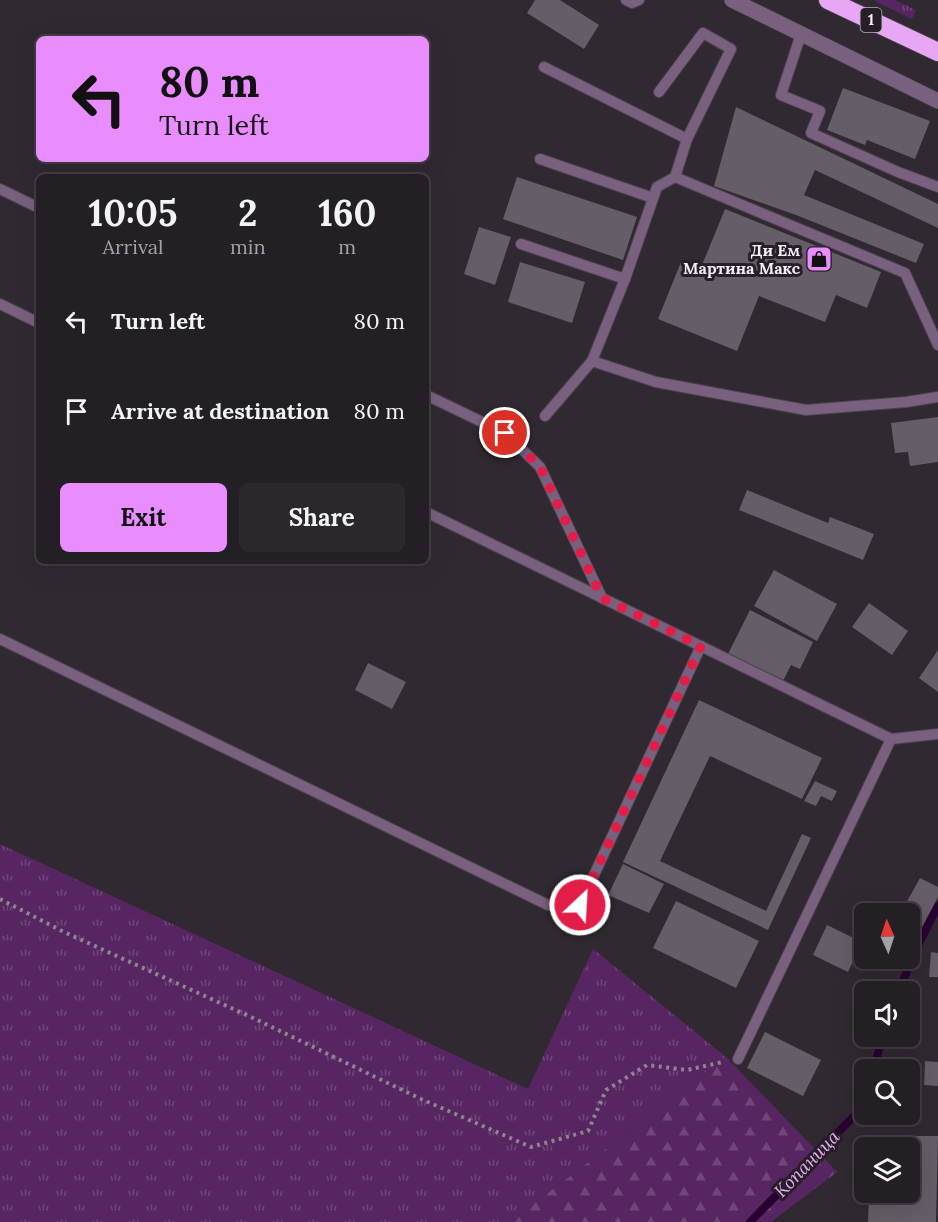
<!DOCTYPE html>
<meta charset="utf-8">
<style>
body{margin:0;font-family:Lora,serif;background:#2c272d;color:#f1f3f6;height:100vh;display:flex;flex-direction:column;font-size:22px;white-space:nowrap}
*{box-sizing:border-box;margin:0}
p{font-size:20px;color:#a3a2a7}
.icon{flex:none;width:33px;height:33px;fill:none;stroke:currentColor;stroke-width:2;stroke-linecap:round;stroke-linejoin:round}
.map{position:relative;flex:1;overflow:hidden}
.drawer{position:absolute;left:36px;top:174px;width:393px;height:390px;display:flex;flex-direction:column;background:#241f25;border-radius:9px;box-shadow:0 6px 24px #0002,0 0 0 2px #413d42}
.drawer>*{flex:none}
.banner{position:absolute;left:36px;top:36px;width:393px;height:126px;border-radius:9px;box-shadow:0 6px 24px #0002,0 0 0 2px #413d42;background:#e98dfe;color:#111;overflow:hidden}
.needle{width:39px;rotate:357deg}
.tools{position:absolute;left:854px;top:903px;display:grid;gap:12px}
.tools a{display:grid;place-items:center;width:66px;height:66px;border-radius:9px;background:#241f25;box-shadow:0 6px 24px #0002,0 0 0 2px #413d42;font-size:30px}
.pin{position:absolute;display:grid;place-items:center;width:51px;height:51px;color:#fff;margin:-26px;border:3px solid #fff;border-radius:50%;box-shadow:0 2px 6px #0007}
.me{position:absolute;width:66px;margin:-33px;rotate:25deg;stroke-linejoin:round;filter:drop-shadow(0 0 4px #0008)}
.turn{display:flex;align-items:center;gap:21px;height:126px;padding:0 24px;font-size:27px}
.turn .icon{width:78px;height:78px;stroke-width:2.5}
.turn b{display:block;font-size:42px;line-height:51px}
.eta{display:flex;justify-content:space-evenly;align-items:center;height:102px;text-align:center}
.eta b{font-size:36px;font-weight:700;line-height:42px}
.cta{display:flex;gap:12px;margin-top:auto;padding:12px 24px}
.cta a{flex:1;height:69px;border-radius:9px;background:#e98dfe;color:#111;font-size:24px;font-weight:700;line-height:69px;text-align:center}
.cta a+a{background:#2c272d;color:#f1f3f6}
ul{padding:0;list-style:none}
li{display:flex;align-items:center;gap:18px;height:90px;padding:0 24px}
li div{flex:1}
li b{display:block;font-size:22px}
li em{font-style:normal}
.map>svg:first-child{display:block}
.grass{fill:url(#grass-tufts)}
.forest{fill:url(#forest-firs)}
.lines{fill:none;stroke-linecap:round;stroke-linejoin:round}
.stream{stroke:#2a0033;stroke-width:8}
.building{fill:#655d67}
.lane-casing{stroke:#4b444c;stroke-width:12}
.street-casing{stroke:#4b444c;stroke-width:16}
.highway-casing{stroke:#4b444c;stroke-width:20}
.path{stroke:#8c868d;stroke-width:4;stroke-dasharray:3 4.5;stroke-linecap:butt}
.lane{stroke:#7a607f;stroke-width:10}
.street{stroke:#7a607f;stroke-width:15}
.highway{stroke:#e7a7f5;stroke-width:18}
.route{stroke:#e11d48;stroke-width:10;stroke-dasharray:0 18}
.labels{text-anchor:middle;stroke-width:6;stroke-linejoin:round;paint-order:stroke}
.shield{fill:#261f27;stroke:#b5afb6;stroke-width:1.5}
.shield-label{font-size:15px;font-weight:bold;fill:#f2edf3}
.poi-label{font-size:16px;font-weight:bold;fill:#f2edf3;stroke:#261f27;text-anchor:end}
.water-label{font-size:18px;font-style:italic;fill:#ebacf9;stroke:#261f27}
</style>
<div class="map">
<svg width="938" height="1222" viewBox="0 0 938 1222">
<defs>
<pattern id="grass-tufts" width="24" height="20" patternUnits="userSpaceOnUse" patternTransform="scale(1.5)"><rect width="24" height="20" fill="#572662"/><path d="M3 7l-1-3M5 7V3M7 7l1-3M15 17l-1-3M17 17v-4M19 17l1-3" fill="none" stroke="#704679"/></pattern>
<pattern id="forest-firs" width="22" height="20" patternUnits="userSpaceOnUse" patternTransform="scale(1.5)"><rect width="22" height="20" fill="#572662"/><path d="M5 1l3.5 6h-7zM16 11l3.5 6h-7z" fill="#704679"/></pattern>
</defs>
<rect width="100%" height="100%" fill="#302931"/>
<g class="grass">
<polygon points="873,0 895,0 916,10 912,19"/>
<polygon points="0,844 528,1089 593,949 726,1057 510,1222 0,1222"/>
</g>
<polygon class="forest" points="726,1057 837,1172 771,1222 510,1222"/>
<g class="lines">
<g class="stream">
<polyline points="899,992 913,955 938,906"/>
<polyline points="874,1070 882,1036"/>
<polyline points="750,1222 864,1106"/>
</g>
</g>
<g class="building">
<polygon points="535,0 560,0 599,25 584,49 527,13"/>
<polygon points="843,88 930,121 915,159 867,140 865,145 827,130"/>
<polygon points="736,107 938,204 938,228 815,170 804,195 924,244 916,263 796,215 714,186"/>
<polygon points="517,177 637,217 623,260 503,219"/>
<polygon points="725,209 881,272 867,308 836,295 825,322 759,296 737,351 658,319 681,262 700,270"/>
<polygon points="479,227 511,237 495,285 464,274"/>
<polygon points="520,262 585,282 572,323 508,302"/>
<polygon points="938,417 938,462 910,466 908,452 895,453 891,423"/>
<polygon points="747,490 828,523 830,517 874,534 863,560 739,510"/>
<polygon points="774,570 837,604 817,641 754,606"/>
<polygon points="869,603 908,631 892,655 852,627"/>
<polygon points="750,610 813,642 800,669 791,665 783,681 728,654"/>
<polygon points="938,650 938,692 919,678"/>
<polygon points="368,663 406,682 392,709 355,690"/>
<polygon points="699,700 822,758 802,799 710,756 660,861 766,911 802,834 811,838 768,930 623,862"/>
<polygon points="815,781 837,791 832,801 821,796 816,806 804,801"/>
<polygon points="623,864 664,884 649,913 608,895"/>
<polygon points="920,878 938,887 938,897 909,951 909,914 900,914"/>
<polygon points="676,901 759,941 736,988 653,948"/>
<polygon points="827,925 862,942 848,972 813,955"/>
<polygon points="931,952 938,953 938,977 929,977"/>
<polygon points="765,1032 821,1060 803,1096 747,1068"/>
<polygon points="925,1061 938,1062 938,1086 924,1085"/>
<polygon points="907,1136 938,1136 936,1222 868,1222 869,1197 872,1192 909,1192 909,1148 906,1148"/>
</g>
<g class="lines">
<g class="lane-casing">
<g id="lane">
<polyline points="626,0 632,3 639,0"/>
<polyline points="801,34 781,95 820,111 811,133 898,172 938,187"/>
<polyline points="544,67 687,139"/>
<polyline points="659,92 703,33 731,49 687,139 675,177 905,273 938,345"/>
<polyline points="540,159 653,198"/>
<polyline points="0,189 39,208"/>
<polyline points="521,244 625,279 657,187 675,177"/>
<polyline points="0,304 39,323"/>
<polyline points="592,361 625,279"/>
<polyline points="426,395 505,433 540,467 602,598"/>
<polyline points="545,416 592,361 656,382 806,410 906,402 938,397"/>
<polyline points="426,512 891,739 938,734"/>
<polyline points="0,639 548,905 580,905 701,646"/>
<polyline points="738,1059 891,739"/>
</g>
</g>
<g class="street-casing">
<polyline id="street" points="732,0 938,101"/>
</g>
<g class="highway-casing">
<polyline id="highway" points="828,0 938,52"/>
</g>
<polyline class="path" points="0,899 64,932 251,1017 421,1099 531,1147 588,1131 606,1090 647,1065 687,1070 723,1062"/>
<use href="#lane" class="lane"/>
<use href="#street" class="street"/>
<use href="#highway" class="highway"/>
</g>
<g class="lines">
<polyline class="route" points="505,433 540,467 602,598 701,646 580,905"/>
</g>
<defs>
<g id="shop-square" transform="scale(1.35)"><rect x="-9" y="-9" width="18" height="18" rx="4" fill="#e98dfe" stroke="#261f27"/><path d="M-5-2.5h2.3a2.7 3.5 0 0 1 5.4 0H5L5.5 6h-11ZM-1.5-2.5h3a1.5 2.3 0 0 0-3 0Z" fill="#111"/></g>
</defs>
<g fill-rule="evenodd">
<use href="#shop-square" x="819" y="259"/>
</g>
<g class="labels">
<rect class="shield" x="860.5" y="8" width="21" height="24" rx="4.5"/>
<g class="shield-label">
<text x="871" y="25">1</text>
</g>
<g class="poi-label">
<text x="800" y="256">Ди Ем<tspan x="800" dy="18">Мартина Макс</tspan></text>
</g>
<g class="water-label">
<text transform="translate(807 1164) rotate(-46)" y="6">Копаница</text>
</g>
</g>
</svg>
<div class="tools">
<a><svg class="needle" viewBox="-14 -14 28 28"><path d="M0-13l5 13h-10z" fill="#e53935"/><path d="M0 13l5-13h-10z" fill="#a3a2a7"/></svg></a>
<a><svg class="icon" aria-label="sound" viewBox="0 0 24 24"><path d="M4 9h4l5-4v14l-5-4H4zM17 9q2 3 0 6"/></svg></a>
<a><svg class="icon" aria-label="search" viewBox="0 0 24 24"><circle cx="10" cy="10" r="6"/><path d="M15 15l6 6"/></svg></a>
<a><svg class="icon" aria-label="layers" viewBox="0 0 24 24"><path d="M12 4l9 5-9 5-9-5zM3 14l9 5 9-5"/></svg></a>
</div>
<div class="pin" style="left:505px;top:433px;background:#d93025"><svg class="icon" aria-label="arrive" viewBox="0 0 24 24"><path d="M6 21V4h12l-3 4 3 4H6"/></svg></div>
<svg class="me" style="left:580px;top:905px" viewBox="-20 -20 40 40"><circle r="17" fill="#e11d48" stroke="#fff" stroke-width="3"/><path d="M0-11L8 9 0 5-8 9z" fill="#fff"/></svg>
<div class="banner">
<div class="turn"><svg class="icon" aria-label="left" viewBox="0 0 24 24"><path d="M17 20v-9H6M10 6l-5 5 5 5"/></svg><div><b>80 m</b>Turn left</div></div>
</div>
<section class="drawer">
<div class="eta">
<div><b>10:05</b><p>Arrival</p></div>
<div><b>2</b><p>min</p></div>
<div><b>160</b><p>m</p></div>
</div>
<ul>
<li><svg class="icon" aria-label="left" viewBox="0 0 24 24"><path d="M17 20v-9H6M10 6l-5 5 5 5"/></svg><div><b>Turn left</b></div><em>80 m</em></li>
<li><svg class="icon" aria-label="arrive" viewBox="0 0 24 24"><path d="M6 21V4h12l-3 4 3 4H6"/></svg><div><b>Arrive at destination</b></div><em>80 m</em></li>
</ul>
<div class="cta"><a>Exit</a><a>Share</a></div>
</section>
</div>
